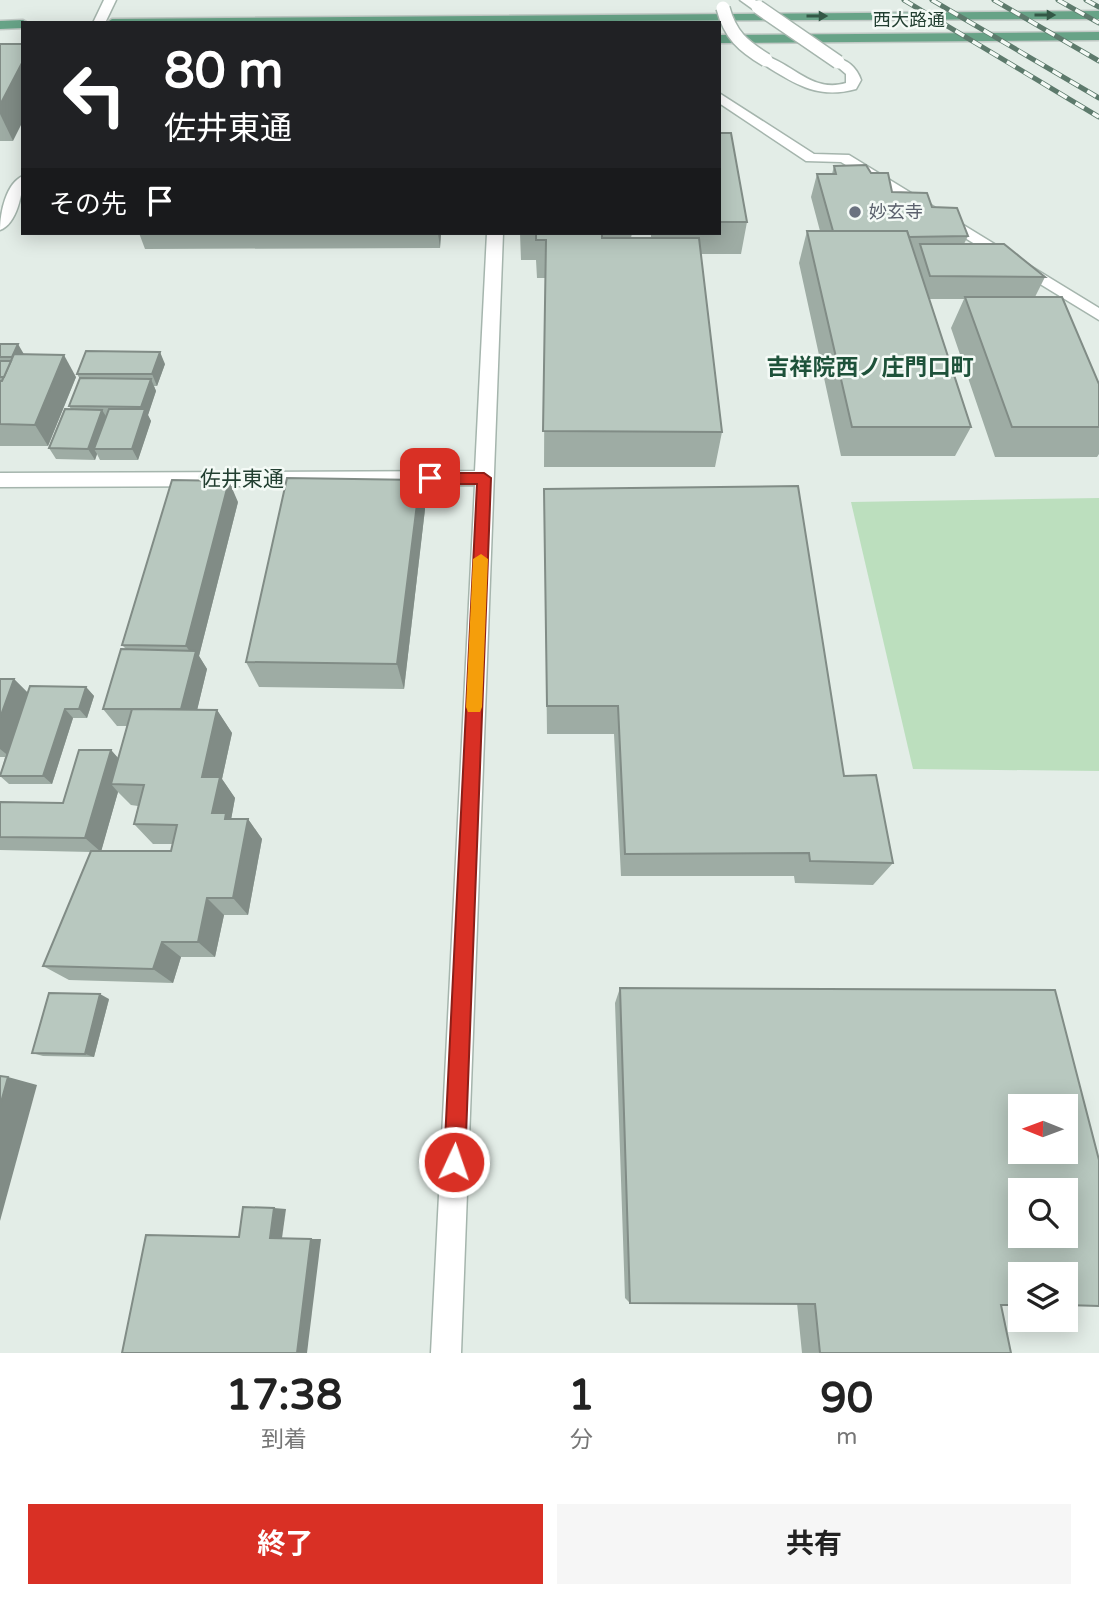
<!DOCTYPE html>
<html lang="ja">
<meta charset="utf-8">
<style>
body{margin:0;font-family:"Varela Round","Noto Sans JP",sans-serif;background:#f6f6f6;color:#222;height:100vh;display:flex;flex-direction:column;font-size:26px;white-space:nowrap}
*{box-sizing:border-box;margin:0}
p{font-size:23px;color:#767676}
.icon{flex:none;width:38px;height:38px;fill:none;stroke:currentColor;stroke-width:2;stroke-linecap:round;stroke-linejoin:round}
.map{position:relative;height:1353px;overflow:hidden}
.details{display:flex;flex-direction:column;background:#fff;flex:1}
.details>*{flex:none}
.banner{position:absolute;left:21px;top:21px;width:700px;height:214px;border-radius:0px;box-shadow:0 4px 18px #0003;background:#202124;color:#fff;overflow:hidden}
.needle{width:46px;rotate:271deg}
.buttons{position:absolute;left:1008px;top:1094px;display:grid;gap:14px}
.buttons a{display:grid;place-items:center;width:70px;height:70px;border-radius:0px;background:#fff;box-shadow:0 4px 18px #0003;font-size:35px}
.pin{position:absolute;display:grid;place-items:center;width:60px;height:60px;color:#fff;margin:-30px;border-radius:14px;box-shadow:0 4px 10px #0006}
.me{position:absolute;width:77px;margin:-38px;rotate:3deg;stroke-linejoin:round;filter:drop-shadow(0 0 5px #0008)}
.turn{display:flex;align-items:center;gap:24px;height:147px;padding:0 28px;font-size:32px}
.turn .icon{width:91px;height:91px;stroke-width:2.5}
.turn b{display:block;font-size:49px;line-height:60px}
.then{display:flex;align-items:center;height:66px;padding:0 28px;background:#0003;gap:14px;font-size:26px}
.eta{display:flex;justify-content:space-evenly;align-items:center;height:119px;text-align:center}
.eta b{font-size:42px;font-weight:700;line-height:49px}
.primary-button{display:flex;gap:14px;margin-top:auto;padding:14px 28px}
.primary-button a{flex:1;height:80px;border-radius:0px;background:#d93025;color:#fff;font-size:28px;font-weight:700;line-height:80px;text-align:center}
.primary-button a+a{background:#f6f6f6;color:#222}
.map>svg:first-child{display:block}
.green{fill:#bcdfbe}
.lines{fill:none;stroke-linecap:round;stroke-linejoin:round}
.minor-casing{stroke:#a5b5ad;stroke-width:3}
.major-casing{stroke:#c1c9c5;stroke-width:3}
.minor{fill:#fff;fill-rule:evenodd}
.major{fill:#67a387;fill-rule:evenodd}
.rail-casing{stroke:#5d7a6c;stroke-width:5}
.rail{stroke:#f4faf6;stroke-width:3.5;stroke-dasharray:10;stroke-linecap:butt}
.minor-bridge-casing{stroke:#a5b5ad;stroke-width:16;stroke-linecap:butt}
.minor-bridge{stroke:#fff;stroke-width:13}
.wall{fill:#9eaca4;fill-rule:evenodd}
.shaded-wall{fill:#818c86}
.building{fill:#b8c8bf;stroke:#818c86;stroke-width:2;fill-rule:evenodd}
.oneway{fill:#335846}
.route{fill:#d93025;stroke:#8d1f18;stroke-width:2}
.slow{fill:#f59e0b}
.worship-dot{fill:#6b7280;stroke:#f4faf6;stroke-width:2.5}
.labels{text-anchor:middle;stroke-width:5;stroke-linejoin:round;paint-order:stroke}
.far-street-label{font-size:18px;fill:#223f31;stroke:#f4faf6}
.far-worship-label{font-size:18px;fill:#5b616d;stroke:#f4faf6;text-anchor:start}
.street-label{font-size:21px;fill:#223f31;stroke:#f4faf6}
.neighbourhood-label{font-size:23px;font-weight:bold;fill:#1e523a;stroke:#f4faf6}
</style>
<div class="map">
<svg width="1099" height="1353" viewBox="0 0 1099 1353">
<rect width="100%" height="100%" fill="#e3ede7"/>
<polygon class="green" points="1099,498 1099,771 913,769 851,502"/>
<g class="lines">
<g class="minor-casing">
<g id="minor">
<polygon points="104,0 116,0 105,23 93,23"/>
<polygon points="740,0 755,0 764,7 754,10"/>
<path d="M766,56C794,65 813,93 846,83V74L832,62L833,59C846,57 857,68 861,80L856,89C816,100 794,83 761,63L760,60Z"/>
<polygon points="719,93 814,154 849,155 1099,308 1099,320 841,162 806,161 719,103"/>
<path d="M23,176C23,192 17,224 0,230C0,213 6,183 23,176Z"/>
<polygon points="487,233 503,233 461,1353 431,1353 475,485 0,487 0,473 475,471"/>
</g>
</g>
<g class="major-casing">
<g id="major">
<polygon points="1099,11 1099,19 106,23 112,19"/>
<polygon points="23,20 28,23 23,23 23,28 0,29 0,21"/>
<polygon points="1099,32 1099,40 719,43 719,35"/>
</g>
</g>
<use href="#minor" class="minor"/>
<use href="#major" class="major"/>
<g class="rail-casing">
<g id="rail">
<polyline points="904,0 1099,117"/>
<polyline points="932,0 1099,98"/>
<polyline points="994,0 1099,61"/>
<polyline points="1058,0 1099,23"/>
<polyline points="1086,0 1099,7"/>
</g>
</g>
<use href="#rail" class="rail"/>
<g class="minor-bridge-casing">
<g id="minor-bridge">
<polyline points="758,7 838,62"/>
<path d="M723,8C730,35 743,46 766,60"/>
</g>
</g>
<use href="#minor-bridge" class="minor-bridge"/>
</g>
<g class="wall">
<polygon points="0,44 13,141 0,141"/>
<polygon points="719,133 747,222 741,254 701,254 722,432 715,467 544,467 545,278 537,278 536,260 521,260 520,233 632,233 631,238 651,238 651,233 719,233"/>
<polygon points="834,166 871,173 892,192 932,207 968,236 964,244 1045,277 1035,297 1099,384 1099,454 1097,457 995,457 951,328 964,299 929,299 971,427 955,456 841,456 799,263 807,231 820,231 811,197 817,174 832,174"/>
<polygon points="139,233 441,233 440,248 145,249"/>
<polygon points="0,344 76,377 48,446 0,446"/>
<polygon points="165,364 157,386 154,386 156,391 148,415 151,421 138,460 100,460 97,454 95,460 56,459 49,448 71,409 69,406 80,379 77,374"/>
<polygon points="420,480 425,509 404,689 259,687 246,662"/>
<polygon points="544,489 844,776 893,863 873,885 795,883 794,876 621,876 614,734 547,734"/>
<path d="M238,502L199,656L207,669L197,710H217L232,733L222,779L235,798L231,819H248L262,839L248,915H224L215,957H181L173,983L69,980L43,966L91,852L0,850V802L63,803L111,750L118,758L128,726H117L103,709L126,649L122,645ZM118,792L131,805L138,806L134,824L153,844H173L171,851H101Z"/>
<polygon points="0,679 14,679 28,693 86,687 94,696 87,718 73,718 52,784 9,784 0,776 5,757 0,757"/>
<polygon points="620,988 1001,1305 1011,1353 802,1353 797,1303 630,1303 625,1298 615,1003"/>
<polygon points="109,999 94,1057 43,1056 32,1053"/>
</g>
<g class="shaded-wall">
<polygon points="23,61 23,121 13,141 0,114 0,105"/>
<polygon points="438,233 441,233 440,248"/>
<polygon points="18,344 25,356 12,357"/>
<polygon points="160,352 165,364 157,386 152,374"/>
<polygon points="64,355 76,377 48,446 35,425"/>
<polygon points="151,379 156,391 148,415 151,421 138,460 132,449 144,413 141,407"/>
<polygon points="102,410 109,421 94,449 97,454 95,460 88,449"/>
<polygon points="420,480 425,509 404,689 397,664"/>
<polygon points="229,481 238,502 199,656 207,669 193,727 181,710 194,658 186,646"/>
<polygon points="14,679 31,696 10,757 0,749 0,718"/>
<polygon points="86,687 94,696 87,718 79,709"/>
<polygon points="65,709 73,718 52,784 43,776"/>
<polygon points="217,710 232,733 222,779 235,798 231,820 240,838 212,813 202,777"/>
<polygon points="111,750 125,766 111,784 118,792 101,852 85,838"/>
<polygon points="248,819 262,839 248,915 233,898"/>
<polygon points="207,898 224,915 215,957 198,942"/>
<polygon points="162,942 181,957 173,983 153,969"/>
<polygon points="100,994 109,999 94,1057 85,1054"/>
<polygon points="8,1077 37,1085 0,1221 0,1106"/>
<polygon points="274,1208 286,1209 282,1238 270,1238"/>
<polygon points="311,1239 321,1239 307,1353 297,1353"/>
</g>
<g class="building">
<polygon points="0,44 23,44 23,61 0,105"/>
<polygon points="719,133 731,133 747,222 719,222"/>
<polygon points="866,165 871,173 888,173 892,192 927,193 932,207 957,208 968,236 909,237 907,231 833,231 817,174 836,174 834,166"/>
<polygon points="807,231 907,231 971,427 852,427"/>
<polygon points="536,233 602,233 602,238 699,238 722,432 543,431 546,240 536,240"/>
<polygon points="920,244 1004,244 1045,277 930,276"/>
<polygon points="965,297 1062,297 1099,384 1099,427 1012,427"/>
<polygon points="0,344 18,344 12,357 0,357"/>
<polygon points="86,351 160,352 152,374 77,374"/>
<polygon points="14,354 64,355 35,425 0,424 0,381 2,381"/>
<polygon points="0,361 11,361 4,377 0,377"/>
<polygon points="80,378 151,379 141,407 69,406"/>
<polygon points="65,409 102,410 88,449 49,448"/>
<polygon points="109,409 145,409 132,449 94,449"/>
<polygon points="287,478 420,480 397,664 246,662"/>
<polygon points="172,480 229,481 186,646 122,645"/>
<polygon points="798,486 844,776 876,775 893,863 810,861 809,853 625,854 618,706 547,706 544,489"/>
<polygon points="121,649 196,651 181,709 103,709"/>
<polygon points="0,679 14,679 0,718"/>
<polygon points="30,686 86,687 79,709 65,709 43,776 0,776"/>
<polygon points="132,709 217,710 202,777 220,777 212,813 226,813 225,819 248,819 233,898 207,898 198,942 162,942 153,969 43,966 91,851 171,851 177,825 134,824 144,785 111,784"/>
<polygon points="79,750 111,750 85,838 0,837 0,802 63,803"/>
<path d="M620,988L1055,990L1099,1160V1306L1066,1305V1274H1020V1305H1001L1011,1353H820L815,1304L630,1303ZM1020,1106H1066V1152H1020ZM1020,1190H1066V1236H1020Z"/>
<polygon points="49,993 100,994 85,1054 32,1053"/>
<polygon points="0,1076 8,1077 0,1106"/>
<polygon points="243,1207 274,1208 270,1238 311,1239 297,1353 122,1353 146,1235 239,1237"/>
</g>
<defs><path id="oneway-solid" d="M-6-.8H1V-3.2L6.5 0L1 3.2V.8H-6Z" transform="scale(1.75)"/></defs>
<g class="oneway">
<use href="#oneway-solid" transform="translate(1045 15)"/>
<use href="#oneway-solid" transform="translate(817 16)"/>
</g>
<polygon class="route" points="430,473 484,473 491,478 465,1162 462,1169 454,1172 447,1169 444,1162 477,484 430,484 423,478"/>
<polygon class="slow" points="481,554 488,559 482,707 480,712 468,712 466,707 473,559"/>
<circle class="worship-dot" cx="855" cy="212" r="7"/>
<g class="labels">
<g class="far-street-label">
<text x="909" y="26">西大路通</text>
</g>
<g class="far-worship-label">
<text x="869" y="218">妙玄寺</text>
</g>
<g class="street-label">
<text x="242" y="486">佐井東通</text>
</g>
<g class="neighbourhood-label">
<text x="870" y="375">吉祥院西ノ庄門口町</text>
</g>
</g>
</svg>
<div class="buttons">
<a><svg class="needle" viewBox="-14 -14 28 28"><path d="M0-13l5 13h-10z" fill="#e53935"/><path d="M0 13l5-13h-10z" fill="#767676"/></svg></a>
<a><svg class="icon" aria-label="search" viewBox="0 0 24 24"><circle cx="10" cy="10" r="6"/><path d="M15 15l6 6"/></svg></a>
<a><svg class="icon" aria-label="layers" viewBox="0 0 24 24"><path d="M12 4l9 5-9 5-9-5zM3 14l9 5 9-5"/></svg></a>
</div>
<div class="pin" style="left:430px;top:478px;background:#d93025"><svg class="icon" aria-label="arrive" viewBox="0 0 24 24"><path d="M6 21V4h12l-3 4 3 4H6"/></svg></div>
<svg class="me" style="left:454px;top:1162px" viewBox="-20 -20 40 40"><circle r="17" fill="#d93025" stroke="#fff" stroke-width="3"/><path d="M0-11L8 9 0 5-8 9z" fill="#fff"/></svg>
<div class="banner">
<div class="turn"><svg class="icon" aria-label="left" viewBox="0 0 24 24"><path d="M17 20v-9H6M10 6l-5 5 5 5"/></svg><div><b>80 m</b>佐井東通</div></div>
<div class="then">その先<svg class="icon" aria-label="arrive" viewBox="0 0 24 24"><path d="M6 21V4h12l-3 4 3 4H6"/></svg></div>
</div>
</div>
<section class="details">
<div class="eta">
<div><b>17:38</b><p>到着</p></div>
<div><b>1</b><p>分</p></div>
<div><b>90</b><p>m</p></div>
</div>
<div class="primary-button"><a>終了</a><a>共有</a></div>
</section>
